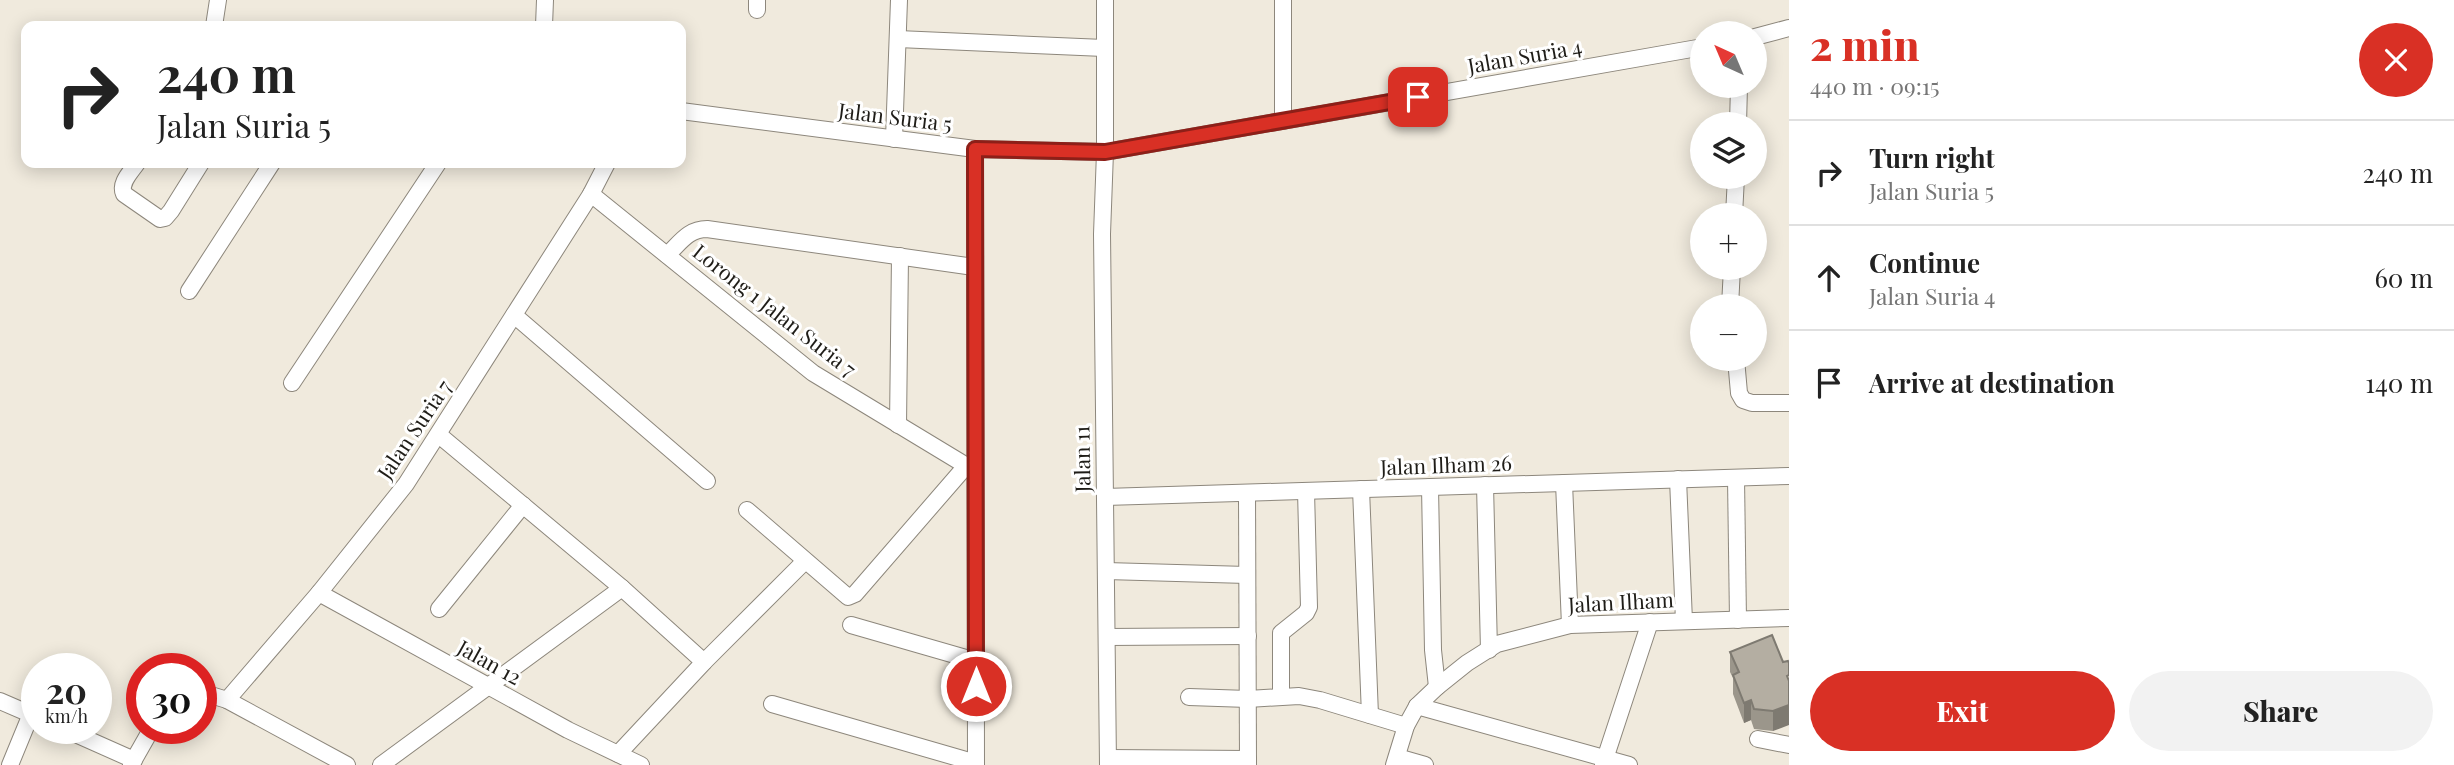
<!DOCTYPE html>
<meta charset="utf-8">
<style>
body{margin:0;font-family:"Playfair Display",serif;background:#f2f2f2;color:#222;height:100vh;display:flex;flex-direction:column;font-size:26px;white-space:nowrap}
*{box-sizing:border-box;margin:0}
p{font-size:23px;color:#767676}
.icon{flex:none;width:38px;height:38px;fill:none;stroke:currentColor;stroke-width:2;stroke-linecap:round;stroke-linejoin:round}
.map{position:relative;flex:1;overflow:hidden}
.side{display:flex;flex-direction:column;background:#fff;width:665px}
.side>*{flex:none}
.banner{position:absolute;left:21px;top:21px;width:665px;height:147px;border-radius:14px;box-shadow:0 4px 18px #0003;background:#fff;color:#222;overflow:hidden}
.needle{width:46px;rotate:316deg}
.controls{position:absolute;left:1690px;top:21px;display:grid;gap:14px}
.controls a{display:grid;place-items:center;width:77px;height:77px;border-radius:50%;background:#fff;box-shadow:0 4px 18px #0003;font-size:35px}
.speed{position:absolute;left:21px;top:653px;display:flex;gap:14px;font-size:35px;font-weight:700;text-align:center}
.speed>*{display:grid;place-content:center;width:91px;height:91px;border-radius:50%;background:#fff;box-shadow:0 4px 18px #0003;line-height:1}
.speed small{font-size:18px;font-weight:400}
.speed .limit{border:10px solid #d22;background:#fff;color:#111}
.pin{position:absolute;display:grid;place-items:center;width:60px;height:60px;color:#fff;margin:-30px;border-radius:14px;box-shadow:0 4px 10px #0006}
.me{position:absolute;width:77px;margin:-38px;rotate:0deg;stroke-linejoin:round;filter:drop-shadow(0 0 5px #0008)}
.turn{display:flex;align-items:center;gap:24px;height:147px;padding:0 21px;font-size:32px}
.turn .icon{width:91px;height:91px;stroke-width:2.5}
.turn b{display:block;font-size:49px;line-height:60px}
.round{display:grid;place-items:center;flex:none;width:74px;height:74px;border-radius:37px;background:#f2f2f2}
.overview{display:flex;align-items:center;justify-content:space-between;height:119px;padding:0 21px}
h1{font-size:42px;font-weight:800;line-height:52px;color:#d93025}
.action{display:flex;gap:14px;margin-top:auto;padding:14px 21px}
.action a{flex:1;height:80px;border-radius:42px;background:#d93025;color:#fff;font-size:28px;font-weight:800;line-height:80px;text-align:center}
.action a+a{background:#f2f2f2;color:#222}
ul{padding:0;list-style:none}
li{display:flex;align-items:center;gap:21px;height:105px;padding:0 21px;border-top:2px solid #e0e0e0}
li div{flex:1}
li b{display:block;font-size:26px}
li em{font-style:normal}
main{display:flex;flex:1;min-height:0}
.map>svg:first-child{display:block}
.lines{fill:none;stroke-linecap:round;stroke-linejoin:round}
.minor-casing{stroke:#8d877c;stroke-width:18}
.minor{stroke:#fff;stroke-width:16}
.wall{fill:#9b968b}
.shaded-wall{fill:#7e7a71}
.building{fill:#b4aea2;stroke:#7e7a71;stroke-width:2}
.route-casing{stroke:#8d1f18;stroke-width:18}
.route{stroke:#d93025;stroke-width:12}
.labels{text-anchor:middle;stroke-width:6;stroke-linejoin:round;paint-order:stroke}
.street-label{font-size:21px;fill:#1f1d18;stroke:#fff}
</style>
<main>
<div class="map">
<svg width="1789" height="765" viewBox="0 0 1789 765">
<rect width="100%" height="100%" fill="#f0eadd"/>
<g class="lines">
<g class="minor-casing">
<g id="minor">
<polyline points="757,0 757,10"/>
<polyline points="1105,0 1105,152 1102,234 1108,765"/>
<polyline points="1283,0 1283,121"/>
<polyline points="214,26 218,0"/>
<polyline points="544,26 545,0"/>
<polyline points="1755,37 1789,28"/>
<polyline points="898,39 1104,48"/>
<polyline points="681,111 975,149 1105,152 1703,47"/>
<polyline points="1738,124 1739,86"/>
<polyline points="894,139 899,0"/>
<polyline points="975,149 976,765"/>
<path d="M137,163C131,172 119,183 124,194L160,219L165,218L171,211L201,163"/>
<polyline points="591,194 813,373 975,471"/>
<polyline points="1734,215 1736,177"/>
<path d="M667,255C680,243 688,229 707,229L974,267"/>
<polyline points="189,291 272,163"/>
<polyline points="1730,306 1732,268"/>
<polyline points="514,315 707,481"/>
<polyline points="1736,359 1739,393 1743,400 1752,403 1789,403"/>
<polyline points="292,383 438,163"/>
<polyline points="898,425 900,256"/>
<polyline points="439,435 622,588 704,662"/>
<polyline points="1736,478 1738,620"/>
<polyline points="1678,479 1684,621"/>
<polyline points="1564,483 1570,625"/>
<polyline points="1485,485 1489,650"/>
<polyline points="1430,487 1433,650 1437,687"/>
<polyline points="1361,489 1370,715"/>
<polyline points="1247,493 1248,765"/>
<polyline points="1105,497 1789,476"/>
<polyline points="747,510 848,597 855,594 966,466"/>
<polyline points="1106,571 1247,575"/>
<polyline points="319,593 568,730 641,765"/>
<polyline points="439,609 523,505"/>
<polyline points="851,625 976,661"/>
<polyline points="1107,637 1248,636"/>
<polyline points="201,692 227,700 347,765"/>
<polyline points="1281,696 1281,633 1306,613 1309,607 1306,491"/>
<polyline points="1189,697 1248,699 1299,696 1320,700 1406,726"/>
<polyline points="227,700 319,593 406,484 591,194 607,163"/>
<polyline points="0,701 37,717"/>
<polyline points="772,704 976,763"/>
<polyline points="1417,706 1629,765"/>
<polyline points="62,728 134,760"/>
<polyline points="1758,739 1789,745"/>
<polyline points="618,754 704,662 805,561"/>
<polyline points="1397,757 1425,765"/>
<polyline points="1108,758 1248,759"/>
<polyline points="10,765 31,714"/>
<polyline points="131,765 152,728"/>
<polyline points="381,765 622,588"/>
<polyline points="1394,765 1406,726 1417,706 1437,687 1467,663 1497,644 1570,625 1789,618"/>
<polyline points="1603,765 1650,622"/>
</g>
</g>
<use href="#minor" class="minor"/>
</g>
<polygon class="wall" points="1730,652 1783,662 1773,731 1754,729 1751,720 1744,723 1733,694 1733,678 1730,672"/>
<g class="shaded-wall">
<polygon points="1751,700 1751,720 1744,723 1744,703"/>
<polygon points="1789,705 1789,725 1773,731 1773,711"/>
</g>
<polygon class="building" points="1772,635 1783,662 1788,661 1789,663 1789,675 1787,676 1789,681 1789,705 1773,711 1754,709 1751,700 1744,703 1733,675 1739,672 1730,652"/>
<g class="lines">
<g class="route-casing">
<polyline id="route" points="976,686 975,149 1105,152 1418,97"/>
</g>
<use href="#route" class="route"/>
</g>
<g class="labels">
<g class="street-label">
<text transform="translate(1525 57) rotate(-10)" y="7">Jalan Suria 4</text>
<text transform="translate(895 118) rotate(7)" y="7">Jalan Suria 5</text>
<text transform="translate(774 311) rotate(38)" y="7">Lorong 1 Jalan Suria 7</text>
<text transform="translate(415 430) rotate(-56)" y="7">Jalan Suria 7</text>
<text transform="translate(1083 459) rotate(-91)" y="7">Jalan 11</text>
<text transform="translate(1446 466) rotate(-2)" y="7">Jalan Ilham 26</text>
<text transform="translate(1621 603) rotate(-3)" y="7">Jalan Ilham</text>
<text transform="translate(489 663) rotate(29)" y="7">Jalan 12</text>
</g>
</g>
</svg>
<div class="controls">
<a><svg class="needle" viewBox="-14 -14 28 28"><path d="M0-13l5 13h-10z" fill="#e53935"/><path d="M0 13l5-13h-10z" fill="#767676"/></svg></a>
<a><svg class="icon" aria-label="layers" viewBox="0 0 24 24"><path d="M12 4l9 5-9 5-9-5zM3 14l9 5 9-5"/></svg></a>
<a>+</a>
<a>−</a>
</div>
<div class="speed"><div>20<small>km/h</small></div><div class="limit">30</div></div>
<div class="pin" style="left:1418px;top:97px;background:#d93025"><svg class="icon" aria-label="arrive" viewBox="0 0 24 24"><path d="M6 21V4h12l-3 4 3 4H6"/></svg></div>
<svg class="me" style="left:976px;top:686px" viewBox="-20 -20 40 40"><circle r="17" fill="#d93025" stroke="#fff" stroke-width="3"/><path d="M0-11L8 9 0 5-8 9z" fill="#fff"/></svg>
<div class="banner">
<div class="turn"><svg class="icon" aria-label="right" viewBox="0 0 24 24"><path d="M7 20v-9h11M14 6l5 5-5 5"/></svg><div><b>240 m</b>Jalan Suria 5</div></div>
</div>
</div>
<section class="side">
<div class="overview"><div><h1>2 min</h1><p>440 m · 09:15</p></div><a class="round" style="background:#d93025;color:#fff"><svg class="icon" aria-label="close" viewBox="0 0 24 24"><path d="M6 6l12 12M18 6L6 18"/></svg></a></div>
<ul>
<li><svg class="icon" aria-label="right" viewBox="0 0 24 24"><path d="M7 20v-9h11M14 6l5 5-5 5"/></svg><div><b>Turn right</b><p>Jalan Suria 5</p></div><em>240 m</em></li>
<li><svg class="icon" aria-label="ahead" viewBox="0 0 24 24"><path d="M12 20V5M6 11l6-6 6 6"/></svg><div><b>Continue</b><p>Jalan Suria 4</p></div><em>60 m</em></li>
<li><svg class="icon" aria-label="arrive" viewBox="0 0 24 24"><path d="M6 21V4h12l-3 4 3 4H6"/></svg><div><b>Arrive at destination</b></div><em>140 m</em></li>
</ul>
<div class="action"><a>Exit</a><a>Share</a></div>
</section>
</main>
